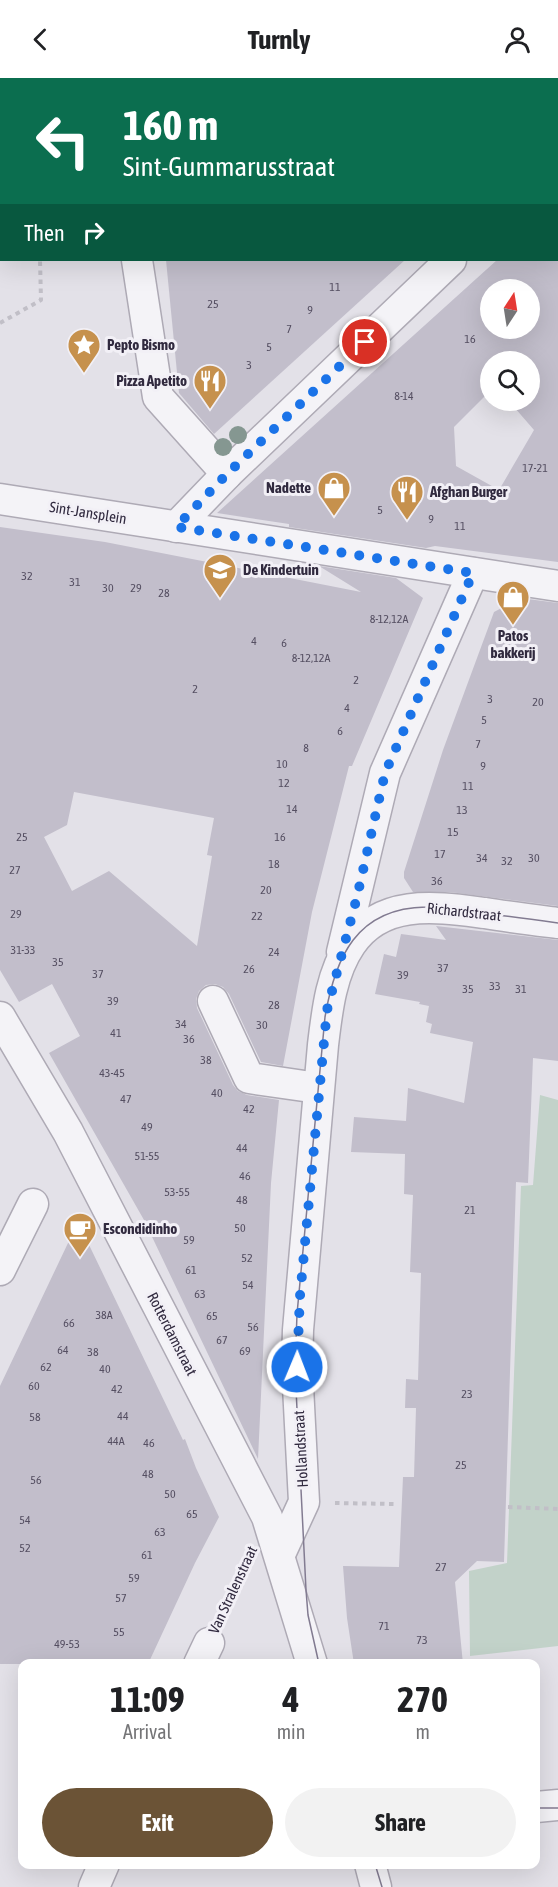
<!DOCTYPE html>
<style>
body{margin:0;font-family:"Asap Condensed",sans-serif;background:#f2f2f2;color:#202124;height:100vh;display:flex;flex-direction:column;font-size:22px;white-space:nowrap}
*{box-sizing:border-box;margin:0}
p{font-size:20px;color:#757577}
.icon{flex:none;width:33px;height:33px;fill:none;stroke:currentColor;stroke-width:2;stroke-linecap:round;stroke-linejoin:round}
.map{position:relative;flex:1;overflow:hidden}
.drawer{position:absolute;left:18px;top:1581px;width:522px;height:210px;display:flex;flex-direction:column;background:#fff;border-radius:12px;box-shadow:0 6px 24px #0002}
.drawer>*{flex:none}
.hud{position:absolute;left:0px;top:0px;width:558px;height:183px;box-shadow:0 6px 24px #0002;background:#0b6e4f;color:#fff;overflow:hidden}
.needle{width:39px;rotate:12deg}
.tools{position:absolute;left:480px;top:201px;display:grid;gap:12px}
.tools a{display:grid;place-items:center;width:60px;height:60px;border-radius:50%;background:#fff;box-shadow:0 6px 24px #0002;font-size:30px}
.pin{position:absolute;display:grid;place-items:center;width:51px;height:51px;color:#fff;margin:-26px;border:3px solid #fff;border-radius:50%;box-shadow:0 2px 6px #0007}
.me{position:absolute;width:66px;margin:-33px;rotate:1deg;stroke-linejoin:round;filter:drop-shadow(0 0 4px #0008)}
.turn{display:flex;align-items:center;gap:21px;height:126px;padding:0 24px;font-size:27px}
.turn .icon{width:78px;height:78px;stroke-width:2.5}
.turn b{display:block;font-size:42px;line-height:51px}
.then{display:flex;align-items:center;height:57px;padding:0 24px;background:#0003;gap:12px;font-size:22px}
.eta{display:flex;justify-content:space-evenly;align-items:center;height:102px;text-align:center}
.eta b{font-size:36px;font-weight:700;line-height:42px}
.cta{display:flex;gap:12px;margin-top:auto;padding:12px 24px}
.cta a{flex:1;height:69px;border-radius:36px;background:#6b5336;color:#fff;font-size:24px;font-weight:700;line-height:69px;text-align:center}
.cta a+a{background:#f2f2f2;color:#202124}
header{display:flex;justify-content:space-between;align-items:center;height:78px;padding:0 24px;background:#fff;font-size:27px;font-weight:700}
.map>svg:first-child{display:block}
.green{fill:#c2d2c9}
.building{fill:#c2becb;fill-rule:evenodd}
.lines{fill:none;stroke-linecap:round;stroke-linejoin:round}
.street-casing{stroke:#aeaab5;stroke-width:33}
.path{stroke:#c1bfc7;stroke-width:4;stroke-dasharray:4.5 4.5;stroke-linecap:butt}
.street{stroke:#f4f3f7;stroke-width:30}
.tram{stroke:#827b91;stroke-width:1.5}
.tree{fill:#859791}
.route{stroke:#1a73e8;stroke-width:10;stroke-dasharray:0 18}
.labels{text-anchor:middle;stroke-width:6;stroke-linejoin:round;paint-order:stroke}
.number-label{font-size:12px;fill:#554f62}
.poi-label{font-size:15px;font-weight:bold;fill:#312a3f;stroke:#f2f0f6;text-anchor:start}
.street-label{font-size:15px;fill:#312a3f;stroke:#f2f0f6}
</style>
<header><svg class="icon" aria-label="back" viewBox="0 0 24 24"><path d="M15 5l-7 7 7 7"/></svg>Turnly<svg class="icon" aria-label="person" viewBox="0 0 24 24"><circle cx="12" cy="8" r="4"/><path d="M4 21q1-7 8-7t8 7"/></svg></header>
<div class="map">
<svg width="558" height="1809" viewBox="0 0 558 1809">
<rect width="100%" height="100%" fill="#e3e1e8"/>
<polygon class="green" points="540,1017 558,1022 558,1568 470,1578 469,1493 507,1485 521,1108 533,1107"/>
<g class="building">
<polygon points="166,182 405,182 214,356 179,315"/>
<path d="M497,182H558V484L435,468L426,470L289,449V446L217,435ZM490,212H530V250H490ZM490,284H530V322H508L534,352L499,412L456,388L454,349L490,313Z"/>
<path d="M0,449L105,464L361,514L319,488L396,500L423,520L352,688H349L312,834L283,988L261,984L229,916L223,909L215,906L206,907L199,913L196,921L197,930L233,1007L238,1013L247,1017L279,1022L271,1105L258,1381L144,1142L49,975L80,958L52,906L19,924L0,892ZM74,714L214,740L207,777L212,778L197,868L109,793L72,813L44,759L67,747Z"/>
<polygon points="520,520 558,525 558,828 450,814 413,814 404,800 404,794 443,672 494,534"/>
<polygon points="436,848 558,862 558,983 533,980 528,1105 516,1104 504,1484 477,1483 455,1504 463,1586 354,1586 347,1540 343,1488 399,1489 403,1399 414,1399 416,1330 405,1330 406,1301 418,1302 421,1195 410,1194 413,1117 404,1116 405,1076 351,1074 354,1039 406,1043 408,1010 464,1025 473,964 430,955 432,946 426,944 429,928 419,926 420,924 375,916 384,876 396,879 401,856 446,862"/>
<polygon points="78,1144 183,1362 185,1361 196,1390 219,1439 195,1485 148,1586 0,1586 0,1308"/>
</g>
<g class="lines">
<g class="street-casing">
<g id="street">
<polyline points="98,0 98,2"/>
<polyline points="556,80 558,79"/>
<polyline points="137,182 158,319 227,396"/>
<polyline points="0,421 558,508"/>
<polyline points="176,449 227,396 451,182"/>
<polyline points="342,874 385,695 473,495"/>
<polyline points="213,923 249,1000 318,1010"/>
<polyline points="0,939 68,1054 267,1439 312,1586"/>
<polyline points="0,1192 33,1126"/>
<path d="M280,1476L304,1424L297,1289L298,1252L323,967C327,933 331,895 351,866C382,820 437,829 485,835C509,839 534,842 558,845"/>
<polyline points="199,1586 209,1565"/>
<polyline points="536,1729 558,1727"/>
<polyline points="370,1786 376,1809"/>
<polyline points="94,1809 104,1786"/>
</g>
</g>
<g class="path">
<polyline points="36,0 36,2"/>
<polyline points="0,245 41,222 40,182"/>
<polyline points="335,1425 394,1426"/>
<polyline points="508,1429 558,1431"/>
<polyline points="222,1537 246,1484"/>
</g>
<use href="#street" class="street"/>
<g class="tram">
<path d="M319,1586L308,1537L306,1512L295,1291L297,1236L325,939C335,880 356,830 426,829C441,828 456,832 471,834C500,837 529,841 558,845"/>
<polyline points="536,1730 558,1730"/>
<polyline points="375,1786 382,1809"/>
</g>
</g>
<g class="tree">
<circle cx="238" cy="357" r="9"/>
<circle cx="223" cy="369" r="9"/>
</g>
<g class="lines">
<polyline class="route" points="297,1289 300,1218 327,932 357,819 385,695 473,495 176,449 227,396 365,264"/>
</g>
<defs>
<g id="sight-pin" transform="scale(1.725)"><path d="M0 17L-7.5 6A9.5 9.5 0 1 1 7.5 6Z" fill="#c6914d" stroke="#f2f0f6"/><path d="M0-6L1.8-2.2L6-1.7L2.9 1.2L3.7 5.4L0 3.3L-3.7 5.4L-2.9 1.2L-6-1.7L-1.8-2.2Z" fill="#fff"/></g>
<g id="restaurant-pin" transform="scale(1.725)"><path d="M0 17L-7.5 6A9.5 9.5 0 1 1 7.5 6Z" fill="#c6914d" stroke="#f2f0f6"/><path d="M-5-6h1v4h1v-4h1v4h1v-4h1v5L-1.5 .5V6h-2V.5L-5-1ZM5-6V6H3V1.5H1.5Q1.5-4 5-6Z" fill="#fff"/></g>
<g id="shop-pin" transform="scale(1.725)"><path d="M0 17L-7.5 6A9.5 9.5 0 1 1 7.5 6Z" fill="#c6914d" stroke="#f2f0f6"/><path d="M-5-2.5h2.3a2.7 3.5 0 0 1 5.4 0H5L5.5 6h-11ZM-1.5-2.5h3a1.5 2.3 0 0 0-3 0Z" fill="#fff"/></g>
<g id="school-pin" transform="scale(1.725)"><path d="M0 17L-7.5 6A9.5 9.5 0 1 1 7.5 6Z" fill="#c6914d" stroke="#f2f0f6"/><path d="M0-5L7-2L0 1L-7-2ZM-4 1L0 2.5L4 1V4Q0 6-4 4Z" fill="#fff"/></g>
<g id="cafe-pin" transform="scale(1.725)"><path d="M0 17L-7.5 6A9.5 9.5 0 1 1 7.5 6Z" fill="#c6914d" stroke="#f2f0f6"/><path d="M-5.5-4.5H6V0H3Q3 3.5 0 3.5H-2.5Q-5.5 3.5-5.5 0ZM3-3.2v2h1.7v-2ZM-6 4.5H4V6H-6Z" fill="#fff"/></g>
</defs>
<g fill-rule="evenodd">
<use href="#sight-pin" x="84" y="267"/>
<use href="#restaurant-pin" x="210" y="303"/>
<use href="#shop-pin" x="334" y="410"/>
<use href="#restaurant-pin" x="407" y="414"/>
<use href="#school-pin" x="220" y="492"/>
<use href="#shop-pin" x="513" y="519"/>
<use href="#cafe-pin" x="80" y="1151"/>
</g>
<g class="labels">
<g class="number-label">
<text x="335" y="213">11</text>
<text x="213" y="230">25</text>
<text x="310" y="236">9</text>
<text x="289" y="255">7</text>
<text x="470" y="265">16</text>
<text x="269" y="273">5</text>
<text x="249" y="291">3</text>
<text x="404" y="322">8-14</text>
<text x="535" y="394">17-21</text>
<text x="380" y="436">5</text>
<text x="431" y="445">9</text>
<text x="460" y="452">11</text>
<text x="27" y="502">32</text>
<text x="75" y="508">31</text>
<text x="108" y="514">30</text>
<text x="136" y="514">29</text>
<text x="164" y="519">28</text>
<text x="389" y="545">8-12,12A</text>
<text x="254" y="567">4</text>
<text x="284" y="569">6</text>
<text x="311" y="584">8-12,12A</text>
<text x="356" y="606">2</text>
<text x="195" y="615">2</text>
<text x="490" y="625">3</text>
<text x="538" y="628">20</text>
<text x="347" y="634">4</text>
<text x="484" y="646">5</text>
<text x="340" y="657">6</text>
<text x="478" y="670">7</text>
<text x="306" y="674">8</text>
<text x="282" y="690">10</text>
<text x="483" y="692">9</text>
<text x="284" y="709">12</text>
<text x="468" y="712">11</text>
<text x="292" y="735">14</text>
<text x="462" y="736">13</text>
<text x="453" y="758">15</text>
<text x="22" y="763">25</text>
<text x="280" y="763">16</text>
<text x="440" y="780">17</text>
<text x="482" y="784">34</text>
<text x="534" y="784">30</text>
<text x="507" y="787">32</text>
<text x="274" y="790">18</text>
<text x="15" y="796">27</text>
<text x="437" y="807">36</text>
<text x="266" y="816">20</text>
<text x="16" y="840">29</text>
<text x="257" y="842">22</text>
<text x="23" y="876">31-33</text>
<text x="274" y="878">24</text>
<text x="58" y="888">35</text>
<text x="443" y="894">37</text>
<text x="249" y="895">26</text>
<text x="98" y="900">37</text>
<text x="403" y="901">39</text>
<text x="495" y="912">33</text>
<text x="468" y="915">35</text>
<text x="521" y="915">31</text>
<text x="113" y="927">39</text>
<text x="274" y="931">28</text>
<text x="181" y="950">34</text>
<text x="262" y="951">30</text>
<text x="116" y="959">41</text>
<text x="189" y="965">36</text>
<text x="206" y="986">38</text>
<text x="112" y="999">43-45</text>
<text x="217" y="1019">40</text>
<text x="126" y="1025">47</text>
<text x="249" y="1035">42</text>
<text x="147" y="1053">49</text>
<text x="242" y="1074">44</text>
<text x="147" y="1082">51-55</text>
<text x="245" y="1102">46</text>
<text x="177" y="1118">53-55</text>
<text x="242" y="1126">48</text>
<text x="470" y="1136">21</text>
<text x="240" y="1154">50</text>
<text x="189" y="1166">59</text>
<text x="247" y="1184">52</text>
<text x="191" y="1196">61</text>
<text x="248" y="1211">54</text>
<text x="200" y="1220">63</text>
<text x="104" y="1241">38A</text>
<text x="212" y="1242">65</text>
<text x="69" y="1249">66</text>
<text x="253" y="1253">56</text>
<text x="222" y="1266">67</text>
<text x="63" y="1276">64</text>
<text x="245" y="1277">69</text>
<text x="93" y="1278">38</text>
<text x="46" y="1293">62</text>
<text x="105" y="1295">40</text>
<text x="34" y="1312">60</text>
<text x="117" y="1315">42</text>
<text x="467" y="1320">23</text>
<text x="123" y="1342">44</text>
<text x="35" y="1343">58</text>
<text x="116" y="1367">44A</text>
<text x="149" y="1369">46</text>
<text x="461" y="1391">25</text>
<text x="148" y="1400">48</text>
<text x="36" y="1406">56</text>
<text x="170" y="1420">50</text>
<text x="192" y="1440">65</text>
<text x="25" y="1446">54</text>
<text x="160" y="1458">63</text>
<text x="25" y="1474">52</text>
<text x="147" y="1481">61</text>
<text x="441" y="1493">27</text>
<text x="134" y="1504">59</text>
<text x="121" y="1524">57</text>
<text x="384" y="1552">71</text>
<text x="119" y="1558">55</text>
<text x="422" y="1566">73</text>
<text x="67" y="1570">49-53</text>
</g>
<g class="poi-label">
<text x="107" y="272">Pepto Bismo</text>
<text x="187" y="308" text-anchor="end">Pizza Apetito</text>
<text x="311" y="415" text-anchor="end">Nadette</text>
<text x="430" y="419">Afghan Burger</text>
<text x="243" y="497">De Kindertuin</text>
<text x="513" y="563" text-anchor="middle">Patos<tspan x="513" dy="17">bakkerij</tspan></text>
<text x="103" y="1156">Escondidinho</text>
</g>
<g class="street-label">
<text transform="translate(88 435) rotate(9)" y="5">Sint-Jansplein</text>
<text transform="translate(464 834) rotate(6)" y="5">Richardstraat</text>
<text transform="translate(172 1256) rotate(63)" y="5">Rotterdamstraat</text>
<text transform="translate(301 1371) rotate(-93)" y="5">Hollandstraat</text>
<text transform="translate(233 1512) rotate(-65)" y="5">Van Stralenstraat</text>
</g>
</g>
</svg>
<div class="tools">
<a><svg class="needle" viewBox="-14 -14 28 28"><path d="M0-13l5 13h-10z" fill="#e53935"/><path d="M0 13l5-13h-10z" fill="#757577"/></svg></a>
<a><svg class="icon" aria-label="search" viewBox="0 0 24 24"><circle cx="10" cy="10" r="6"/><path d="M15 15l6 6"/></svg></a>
</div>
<div class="pin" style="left:365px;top:264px;background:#d93025"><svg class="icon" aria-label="arrive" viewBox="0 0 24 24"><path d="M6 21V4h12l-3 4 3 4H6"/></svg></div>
<svg class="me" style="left:297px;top:1289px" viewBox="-20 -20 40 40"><circle r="17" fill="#1a73e8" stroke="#fff" stroke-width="3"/><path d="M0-11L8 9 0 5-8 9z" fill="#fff"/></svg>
<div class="hud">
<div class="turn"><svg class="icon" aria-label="left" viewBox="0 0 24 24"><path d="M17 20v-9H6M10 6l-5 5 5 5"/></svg><div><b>160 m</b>Sint-Gummarusstraat</div></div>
<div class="then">Then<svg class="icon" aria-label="right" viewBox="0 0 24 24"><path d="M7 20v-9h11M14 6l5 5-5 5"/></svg></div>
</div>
<section class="drawer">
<div class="eta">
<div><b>11:09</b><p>Arrival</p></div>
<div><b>4</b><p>min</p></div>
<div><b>270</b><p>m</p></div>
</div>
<div class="cta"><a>Exit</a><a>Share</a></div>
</section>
</div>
